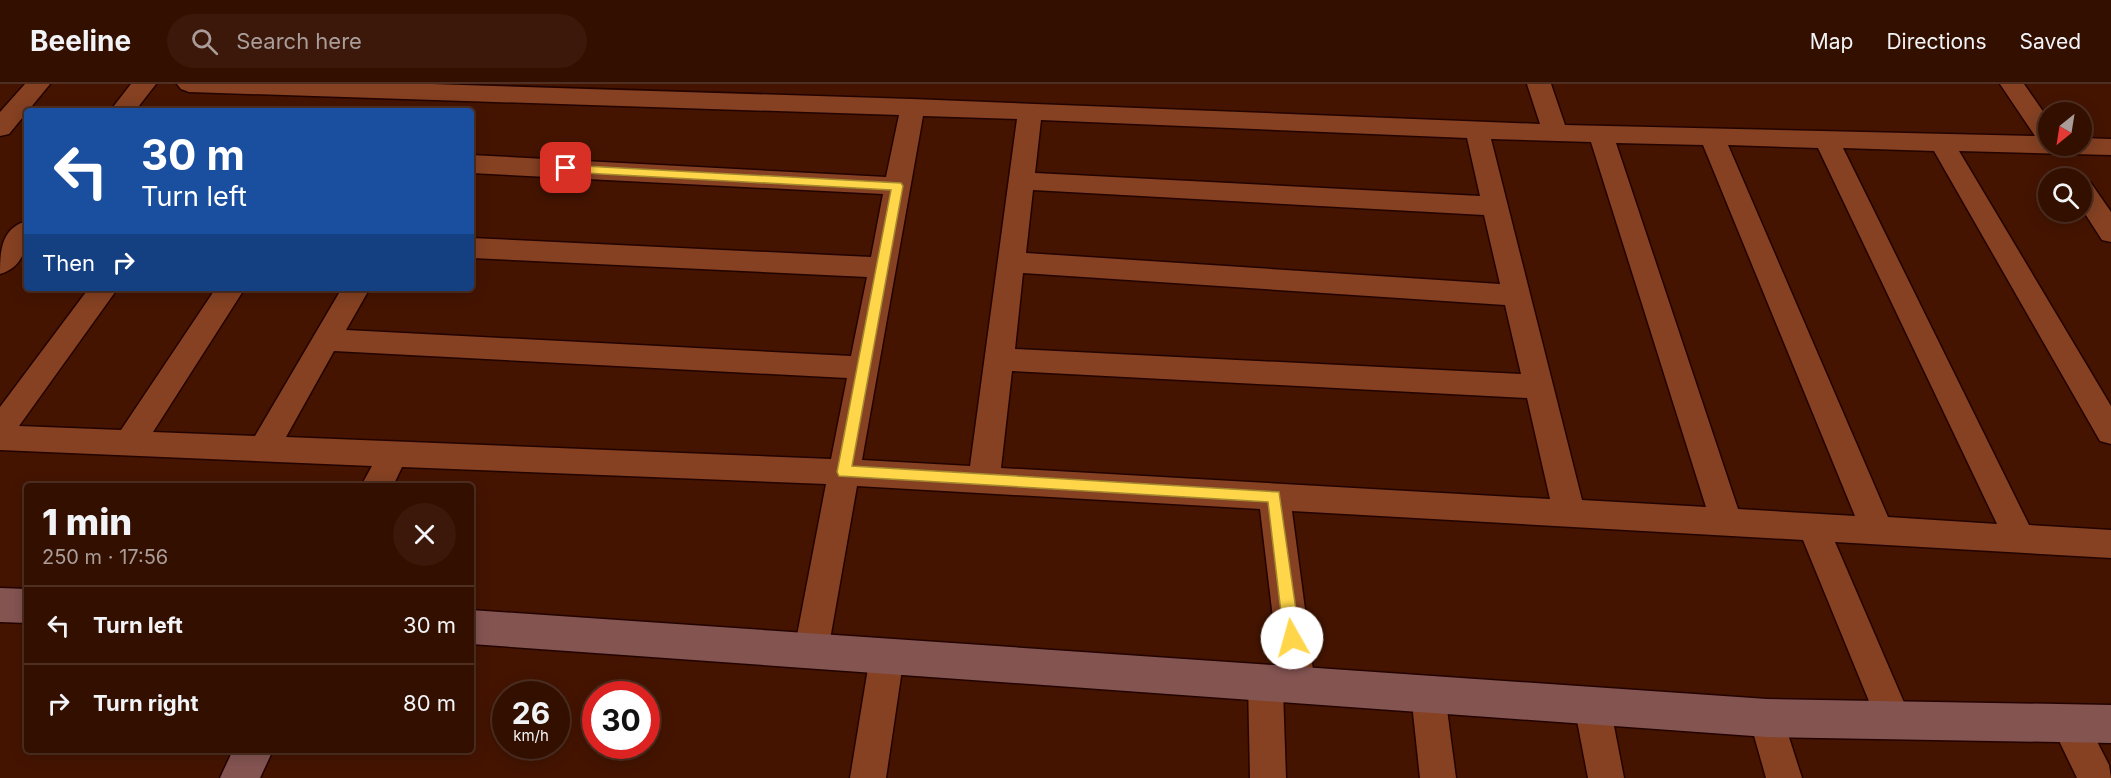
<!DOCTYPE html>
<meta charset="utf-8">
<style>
body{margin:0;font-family:Inter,sans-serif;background:#3b180a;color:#f1f3f6;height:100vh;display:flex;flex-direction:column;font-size:22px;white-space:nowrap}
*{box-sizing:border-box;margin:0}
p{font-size:20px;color:#a99c99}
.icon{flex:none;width:33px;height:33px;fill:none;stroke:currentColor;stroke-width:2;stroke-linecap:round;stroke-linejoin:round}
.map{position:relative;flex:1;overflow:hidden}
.panel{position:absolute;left:24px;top:399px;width:450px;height:270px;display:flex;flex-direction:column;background:#330f00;border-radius:6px;box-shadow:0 3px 15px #0003,0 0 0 2px #4e2f22}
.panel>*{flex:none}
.guide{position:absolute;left:24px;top:24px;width:450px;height:183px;border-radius:6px;box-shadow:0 3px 15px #0003,0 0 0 2px #4e2f22;background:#1a4fa0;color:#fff;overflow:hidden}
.needle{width:39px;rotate:210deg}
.fabs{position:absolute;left:2038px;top:18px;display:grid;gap:12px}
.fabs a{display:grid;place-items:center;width:54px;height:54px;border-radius:50%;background:#330f00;box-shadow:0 3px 15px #0003,0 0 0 2px #4e2f22;font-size:30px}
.speed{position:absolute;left:492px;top:597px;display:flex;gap:12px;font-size:30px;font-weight:700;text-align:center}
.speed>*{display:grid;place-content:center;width:78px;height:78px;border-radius:50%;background:#330f00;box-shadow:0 3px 15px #0003,0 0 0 2px #4e2f22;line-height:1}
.speed small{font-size:15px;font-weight:400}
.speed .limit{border:9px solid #d22;background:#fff;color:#111}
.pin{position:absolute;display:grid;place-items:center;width:51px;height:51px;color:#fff;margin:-26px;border-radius:12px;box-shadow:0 3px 9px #0006}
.me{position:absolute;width:66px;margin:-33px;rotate:353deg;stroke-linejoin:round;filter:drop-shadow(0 0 4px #0008)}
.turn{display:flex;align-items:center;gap:21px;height:126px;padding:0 18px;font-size:27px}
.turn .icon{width:78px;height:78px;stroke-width:2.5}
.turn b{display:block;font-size:42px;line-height:51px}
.then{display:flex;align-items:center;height:57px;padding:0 18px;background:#0003;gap:12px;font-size:22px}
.round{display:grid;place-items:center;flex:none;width:63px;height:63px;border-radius:32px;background:#3b180a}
.headline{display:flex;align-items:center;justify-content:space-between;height:102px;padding:0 18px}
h1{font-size:36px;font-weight:800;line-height:45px}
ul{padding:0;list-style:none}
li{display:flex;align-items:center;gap:18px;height:78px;padding:0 18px;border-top:2px solid #4e2f22}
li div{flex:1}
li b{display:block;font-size:22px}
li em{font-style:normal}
header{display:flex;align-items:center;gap:36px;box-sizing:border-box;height:84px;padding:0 30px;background:#330f00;border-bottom:2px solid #4e2f22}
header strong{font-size:28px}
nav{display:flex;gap:33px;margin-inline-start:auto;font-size:21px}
.search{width:420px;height:54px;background:#3b180a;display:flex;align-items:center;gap:15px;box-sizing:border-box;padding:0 21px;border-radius:33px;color:#a99c99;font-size:22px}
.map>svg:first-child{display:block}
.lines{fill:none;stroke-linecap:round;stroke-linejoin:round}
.street-casing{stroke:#230300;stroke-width:3}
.secondary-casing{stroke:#230300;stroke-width:3}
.street{fill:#854122;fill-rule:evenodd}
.secondary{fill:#845451;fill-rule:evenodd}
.route{fill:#ffd54a;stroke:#a68a30;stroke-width:1.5}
</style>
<header>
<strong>Beeline</strong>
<div class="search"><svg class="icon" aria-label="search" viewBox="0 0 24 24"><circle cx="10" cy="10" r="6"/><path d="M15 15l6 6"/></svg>Search here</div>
<nav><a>Map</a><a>Directions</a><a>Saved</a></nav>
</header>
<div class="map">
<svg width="2111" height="694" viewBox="0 0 2111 694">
<rect width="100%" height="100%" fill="#441400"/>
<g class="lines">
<g class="street-casing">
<g id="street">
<polygon points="25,0 50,0 9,50 0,52 0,28"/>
<polygon points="131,0 156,0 135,27 110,27"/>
<path d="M177,0H432L912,15L1540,40L1527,0H1551L1565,41L2035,52L2000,0H2024L2049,36V62H2082V54L2111,55V71L1959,67L2111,322V360L2100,357L1934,67L1843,64L2029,441L2111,446V474L1835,458L1912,637L1906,649L1894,654L1882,649L1803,456L1292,427L1315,601L1310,613L1298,617L1286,613L1283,605L1286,694H1250L1248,599L1253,587L1265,583L1277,587L1280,593L1260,425L857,402L828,567L823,578L811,583L799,578L794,567L826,400L402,383L393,402H361L372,382L0,366V323L89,204H118L19,342L121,346L216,204H245L153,348L255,352L342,204H370L346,246L851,272L867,193L471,174V154L871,173L883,110L471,89V71L886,93L899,31L189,8L181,5ZM923,32L1017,35L970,382L862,376ZM1041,36L1467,54L1480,112L1035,89ZM1491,55L1591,58L1706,423L1582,416ZM1616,59L1703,61L1855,432L1738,425ZM1728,61L1818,64L1997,440L1888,433ZM1033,106L1484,131L1500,200L1026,169ZM1023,189L1505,221L1521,290L1015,265ZM334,267L847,294L831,375L286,353ZM1012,287L1527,314L1550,415L1001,384Z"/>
<polygon points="2082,96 2091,99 2111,128 2111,158 2102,156 2082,125"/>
<path d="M27,137C27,160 26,182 0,190C0,167 1,144 27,137Z"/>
<polygon points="887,556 899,561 904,572 886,694 850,694 870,572 875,561"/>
<polygon points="1428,593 1440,598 1445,610 1456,694 1420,694 1411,610 1416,598"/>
<polygon points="1592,604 1604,609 1610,621 1624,694 1588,694 1574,621 1580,609"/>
<polygon points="1767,617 1779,622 1802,694 1766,694 1749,634 1755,622"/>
<polygon points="2069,623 2082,628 2109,681 2111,694 2077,694 2051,640 2056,628"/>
</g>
</g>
<g class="secondary-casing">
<g id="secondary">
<polygon points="0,504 27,505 27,539 0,538"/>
<polygon points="471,526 1767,615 2111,621 2111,659 1767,653 471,560"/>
<polygon points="233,666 273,666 260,694 220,694"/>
</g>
</g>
<use href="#street" class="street"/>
<use href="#secondary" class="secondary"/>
</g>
<polygon class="route" points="566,81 901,99 903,102 852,382 1279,408 1300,554 1297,559 1292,561 1287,559 1284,554 1268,418 839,392 837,388 891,106 566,88 560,84"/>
</svg>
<div class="fabs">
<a><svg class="needle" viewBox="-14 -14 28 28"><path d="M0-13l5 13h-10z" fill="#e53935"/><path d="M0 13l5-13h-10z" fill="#a99c99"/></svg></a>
<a><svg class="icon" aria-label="search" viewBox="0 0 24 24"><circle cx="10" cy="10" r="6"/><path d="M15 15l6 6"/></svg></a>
</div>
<div class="speed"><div>26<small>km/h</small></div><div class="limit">30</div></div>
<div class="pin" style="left:566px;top:84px;background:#d93025"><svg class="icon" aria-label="arrive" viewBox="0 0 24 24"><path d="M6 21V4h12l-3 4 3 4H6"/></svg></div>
<svg class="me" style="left:1292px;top:554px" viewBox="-20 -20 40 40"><circle r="19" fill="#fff"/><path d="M0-13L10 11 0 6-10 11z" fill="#ffd54a"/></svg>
<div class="guide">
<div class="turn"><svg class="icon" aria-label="left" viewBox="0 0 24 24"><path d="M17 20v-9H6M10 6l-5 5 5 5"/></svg><div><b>30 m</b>Turn left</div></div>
<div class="then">Then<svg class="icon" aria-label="right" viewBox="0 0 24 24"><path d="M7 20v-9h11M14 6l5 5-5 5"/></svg></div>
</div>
<section class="panel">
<div class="headline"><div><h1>1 min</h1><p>250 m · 17:56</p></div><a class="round"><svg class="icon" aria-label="close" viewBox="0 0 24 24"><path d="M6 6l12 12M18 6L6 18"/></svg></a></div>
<ul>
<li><svg class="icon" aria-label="left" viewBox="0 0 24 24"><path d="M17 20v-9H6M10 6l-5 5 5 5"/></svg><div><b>Turn left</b></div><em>30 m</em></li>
<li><svg class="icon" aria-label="right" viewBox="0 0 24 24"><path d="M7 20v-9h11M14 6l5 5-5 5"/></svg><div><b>Turn right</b></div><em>80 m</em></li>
</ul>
</section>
</div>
